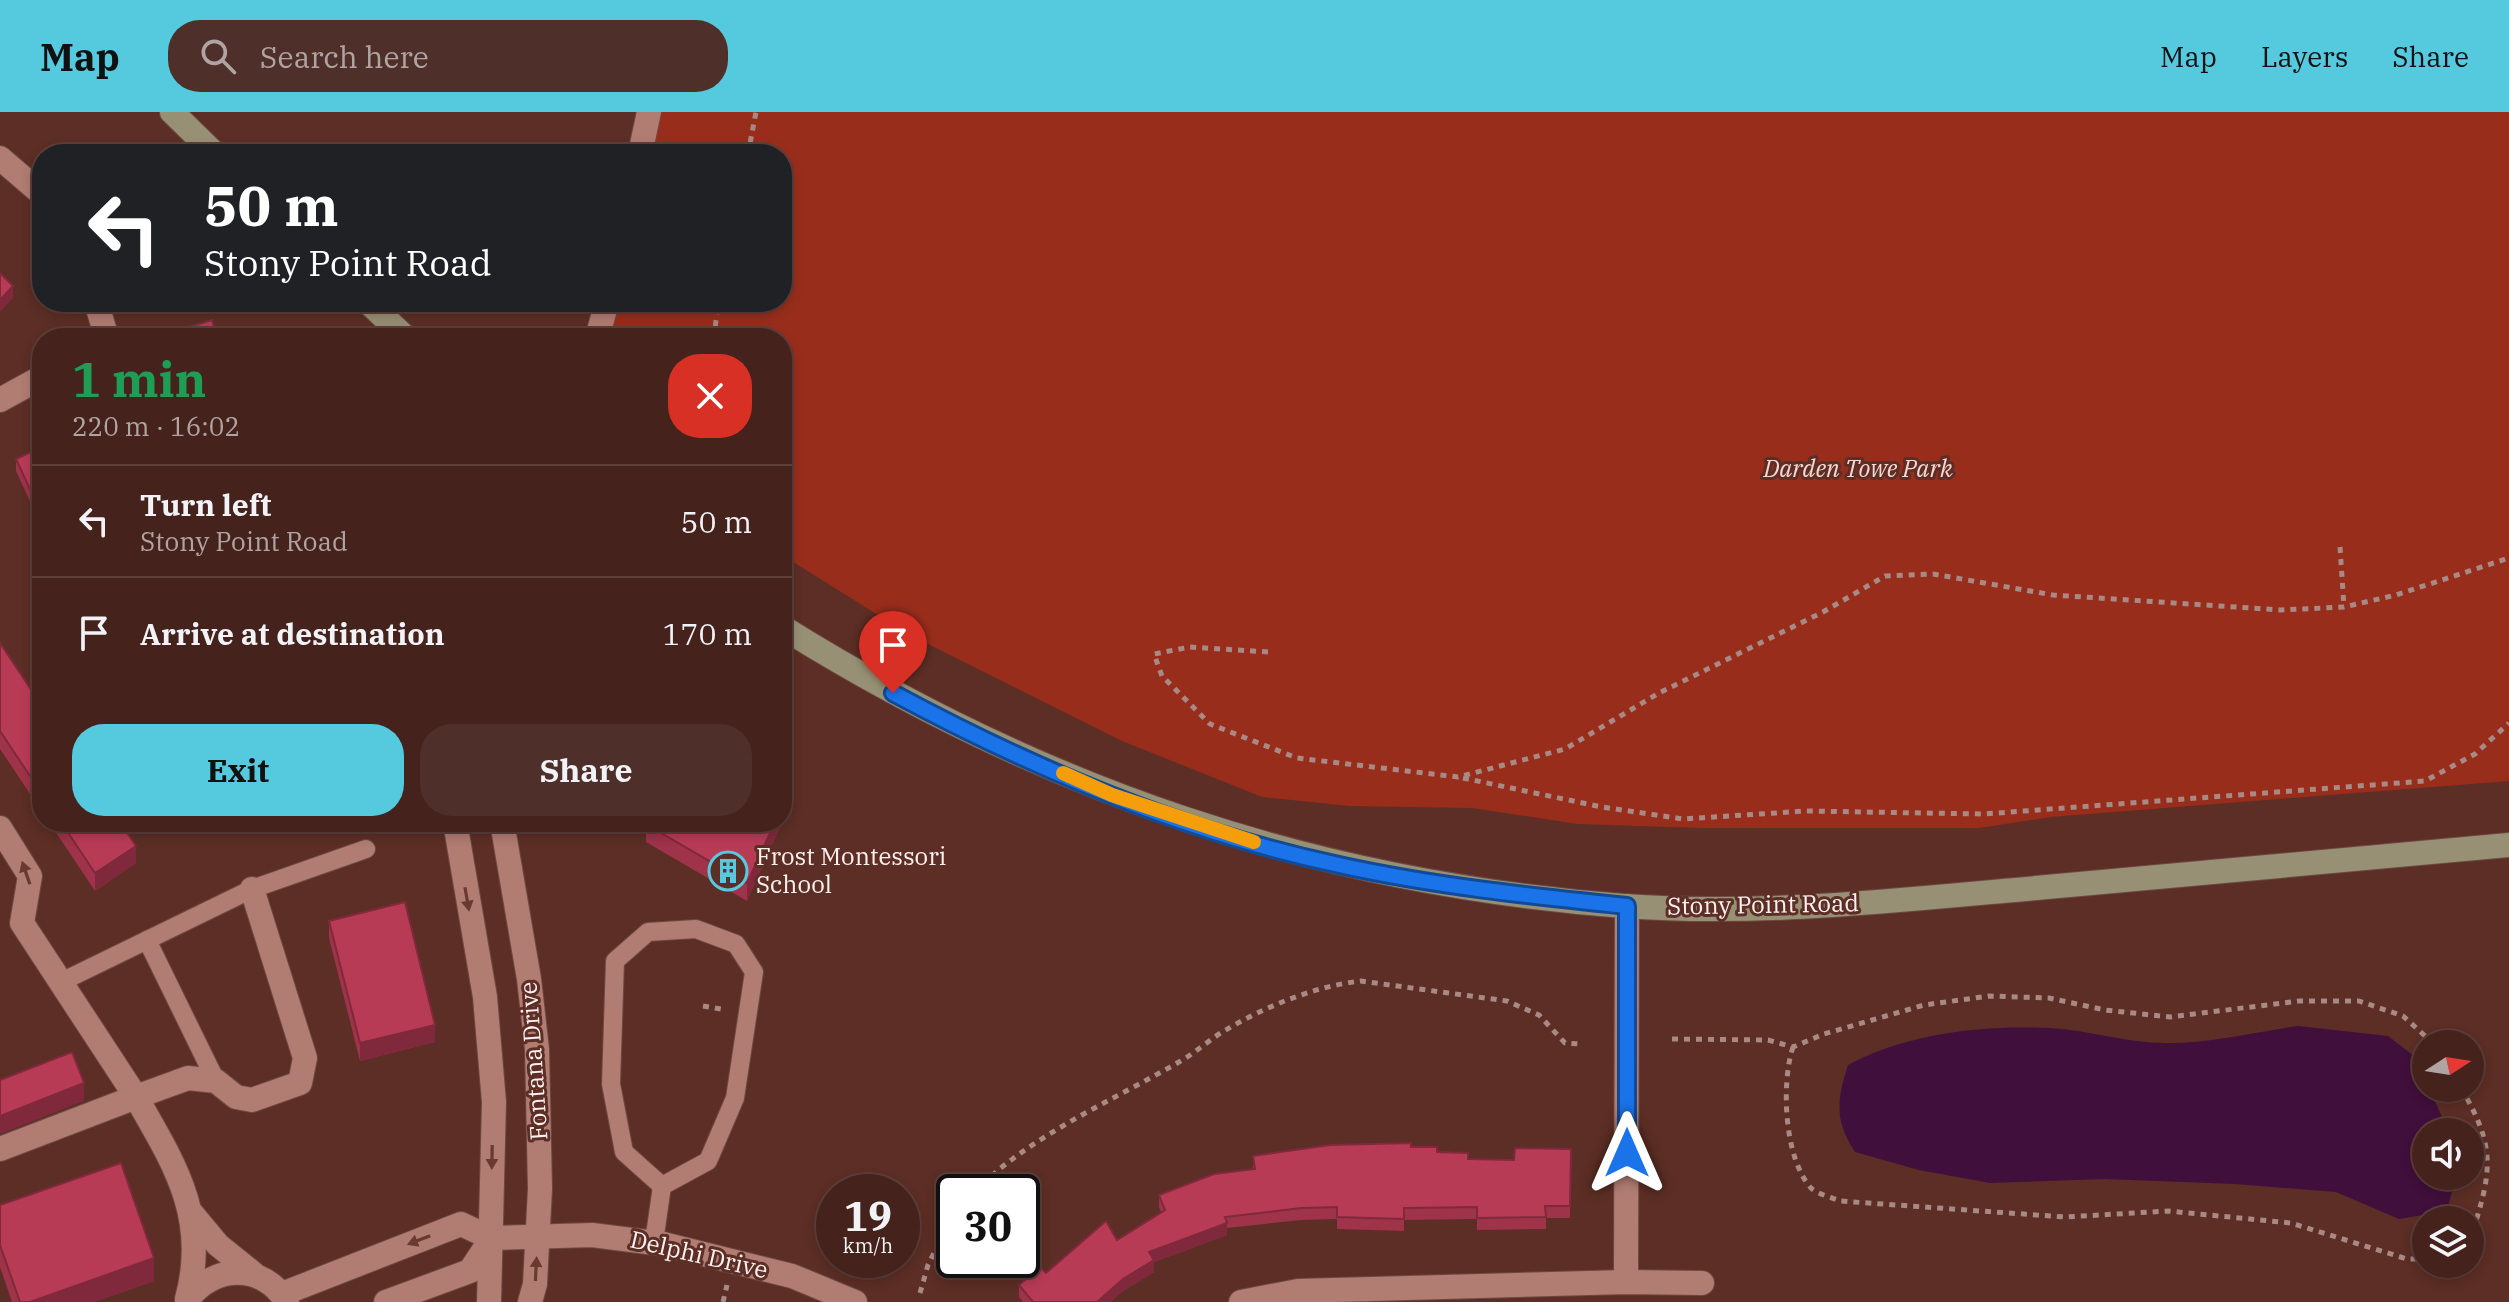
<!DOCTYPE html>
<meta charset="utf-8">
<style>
body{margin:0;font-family:"IBM Plex Serif",serif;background:#4f2f29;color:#f1f3f6;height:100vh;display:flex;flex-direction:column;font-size:30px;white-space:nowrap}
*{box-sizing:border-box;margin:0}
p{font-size:26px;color:#b0a4a3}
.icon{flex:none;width:44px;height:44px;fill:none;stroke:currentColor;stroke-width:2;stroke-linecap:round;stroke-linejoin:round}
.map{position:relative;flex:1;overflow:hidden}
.details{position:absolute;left:32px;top:216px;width:760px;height:504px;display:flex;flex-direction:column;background:#45221c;border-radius:32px;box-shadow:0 4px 12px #0003,0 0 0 2px #5d3f3b}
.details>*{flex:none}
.hud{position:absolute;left:32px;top:32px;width:760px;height:168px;border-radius:32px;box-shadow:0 4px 12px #0003,0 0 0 2px #5d3f3b;background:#202124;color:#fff;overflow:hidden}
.needle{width:52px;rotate:78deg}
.buttons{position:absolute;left:2412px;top:918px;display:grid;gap:16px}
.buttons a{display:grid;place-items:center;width:72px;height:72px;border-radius:50%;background:#45221c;box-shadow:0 4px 12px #0003,0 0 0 2px #5d3f3b;font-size:40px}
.speed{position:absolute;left:816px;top:1062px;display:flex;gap:16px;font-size:40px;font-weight:700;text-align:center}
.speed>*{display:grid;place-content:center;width:104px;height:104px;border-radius:50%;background:#45221c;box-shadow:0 4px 12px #0003,0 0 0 2px #5d3f3b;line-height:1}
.speed small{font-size:20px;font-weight:400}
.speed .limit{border:4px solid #111;border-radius:12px;background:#fff;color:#111}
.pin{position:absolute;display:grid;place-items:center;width:68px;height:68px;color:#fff;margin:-82px -34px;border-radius:50% 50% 50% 0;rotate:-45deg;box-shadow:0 0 8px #0007}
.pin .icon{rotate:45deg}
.me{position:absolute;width:88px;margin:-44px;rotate:0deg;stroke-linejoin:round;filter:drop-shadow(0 0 6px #0008)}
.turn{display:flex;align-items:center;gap:28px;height:168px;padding:0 40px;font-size:36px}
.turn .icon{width:104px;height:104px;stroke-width:2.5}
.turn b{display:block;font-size:56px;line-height:68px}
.round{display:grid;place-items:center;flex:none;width:84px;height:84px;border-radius:32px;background:#4f2f29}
.summary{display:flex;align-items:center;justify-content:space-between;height:136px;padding:0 40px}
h1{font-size:48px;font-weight:800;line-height:60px;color:#1e9e55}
.cta{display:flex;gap:16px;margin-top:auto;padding:16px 40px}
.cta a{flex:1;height:92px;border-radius:32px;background:#55cadf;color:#111;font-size:32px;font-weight:800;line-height:92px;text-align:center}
.cta a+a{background:#4f2f29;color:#f1f3f6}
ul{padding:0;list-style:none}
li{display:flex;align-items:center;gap:24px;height:112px;padding:0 40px;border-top:2px solid #5d3f3b}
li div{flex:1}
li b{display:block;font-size:30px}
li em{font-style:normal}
header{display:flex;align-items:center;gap:48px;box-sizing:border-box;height:112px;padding:0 40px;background:#55cadf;color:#111}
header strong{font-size:38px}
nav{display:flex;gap:44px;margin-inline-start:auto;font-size:28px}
.search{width:560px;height:72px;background:#4f2f29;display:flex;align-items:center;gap:20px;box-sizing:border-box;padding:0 28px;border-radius:32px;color:#b0a4a3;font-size:30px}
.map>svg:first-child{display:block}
.green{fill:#992d1c}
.water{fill:#400f3b}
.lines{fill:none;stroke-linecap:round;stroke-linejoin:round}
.lane-casing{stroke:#6d4943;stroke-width:20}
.street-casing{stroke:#6d4943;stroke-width:26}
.secondary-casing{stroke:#6d4943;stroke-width:26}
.path{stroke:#a88984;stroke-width:5;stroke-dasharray:6 6;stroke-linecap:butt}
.lane{stroke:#b17c71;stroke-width:18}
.street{stroke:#b17c71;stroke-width:24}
.secondary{stroke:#989074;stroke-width:24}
.wall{fill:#9e334a}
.shaded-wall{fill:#81293c}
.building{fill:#b83b56;stroke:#81293c;stroke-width:2}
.oneway{fill:#693a30}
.route-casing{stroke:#114b97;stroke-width:20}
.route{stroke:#1a73e8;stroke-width:14}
.slow{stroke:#f59e0b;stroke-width:14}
.labels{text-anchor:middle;stroke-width:6;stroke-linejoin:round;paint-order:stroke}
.park-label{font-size:24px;font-style:italic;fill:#f8d7d0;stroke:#5c2e25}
.poi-label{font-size:24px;fill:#fdf1ef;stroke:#5c2e25;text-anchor:start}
.street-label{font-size:24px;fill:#fdf1ef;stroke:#5c2e25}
</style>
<header>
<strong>Map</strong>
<div class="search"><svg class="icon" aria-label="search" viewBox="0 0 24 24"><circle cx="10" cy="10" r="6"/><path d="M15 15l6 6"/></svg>Search here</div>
<nav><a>Map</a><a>Layers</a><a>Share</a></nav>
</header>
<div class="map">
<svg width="2509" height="1190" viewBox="0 0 2509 1190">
<rect width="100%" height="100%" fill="#5c2e25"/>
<polygon class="green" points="646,0 2509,0 2509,669 2051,705 1979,716 1701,716 1578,712 1472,696 1349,694 1262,685 1122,629 910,523 782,443 782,226 589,226 598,190 782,190 782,42 636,42"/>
<path class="water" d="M2298,914L2388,924L2414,944L2449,1020H2426V1064H2456L2447,1099L2399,1107L2336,1080L2235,1072L2105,1067L1990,1071L1919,1058L1855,1040C1834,1008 1837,988 1848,953C1907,921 1983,913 2050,916C2089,918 2126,931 2165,931C2208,932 2255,920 2298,914Z"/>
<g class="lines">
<g class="lane-casing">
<g id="lane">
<polygon points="696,817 736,832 754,860 735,986 708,1049 662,1074 624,1040 611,972 615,849 648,820"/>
<polyline points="147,828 216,969"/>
<polyline points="61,870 252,777 366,737"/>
<polyline points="654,1130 662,1074"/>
</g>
</g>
<g class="street-casing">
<g id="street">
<polyline points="640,42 649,0"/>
<polyline points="0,46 42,82"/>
<polyline points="96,190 107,226"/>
<polyline points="597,226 607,190"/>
<polyline points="0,288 42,265"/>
<polyline points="455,710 485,885 494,990 489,1190"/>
<polyline points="502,710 529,867 537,937 540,1077 535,1172 530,1190"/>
<polyline points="0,716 30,764 22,811 136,985 188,966 216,969 236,985 252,988 300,971 305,946 252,777"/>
<path d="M0,1037L136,985C175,1053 209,1106 187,1187"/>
<polyline points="193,1103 218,1133 254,1162"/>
<polyline points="1626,1170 1627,794"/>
<polyline points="282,1182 461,1112 491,1126 592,1123 663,1132 792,1164 855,1190"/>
<path d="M187,1188C214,1152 262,1151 287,1190"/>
<polyline points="386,1190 470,1159 490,1129"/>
<polyline points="1241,1190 1298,1179 1626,1170 1702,1171"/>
</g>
</g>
<g class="secondary-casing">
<g id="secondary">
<polyline points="172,0 215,42"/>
<polyline points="368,190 406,226"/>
<path d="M782,515C1043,678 1316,771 1624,794C1761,804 1899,788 2036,776C2193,761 2351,747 2509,733"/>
</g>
</g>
<g class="path">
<polyline points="748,42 756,0"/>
<polyline points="714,226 718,190"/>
<polyline points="2340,435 2344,495"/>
<polyline points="1268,540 1190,535 1154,542 1162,564 1210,612 1297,646 1458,665 1565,637 1659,581 1823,500 1885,464 1933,462 2053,483 2281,498 2344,495 2396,483 2509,446"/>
<polyline points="1463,666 1602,695 1683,707 1806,699 1984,702 2425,669 2475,642 2509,611"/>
<polyline points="703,894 726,898"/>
<polyline points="1672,927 1768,928 1793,935 1824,922 1924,893 1989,884 2049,886 2105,898 2170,905 2299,889 2359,889 2403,904 2434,932"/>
<path d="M1793,935C1781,971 1784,1046 1811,1076C1817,1082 1831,1085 1840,1089L2065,1105L2168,1099L2291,1111L2407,1147H2426"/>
<path d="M2461,976C2498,1038 2491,1062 2470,1128"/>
<path d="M974,1080C1031,1023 1110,990 1179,950C1195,941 1209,928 1224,919C1264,895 1315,874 1361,869L1507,889L1539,903L1565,931L1581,932"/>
<polyline points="920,1181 928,1153 954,1100"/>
<polyline points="723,1190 727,1173"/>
</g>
<use href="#lane" class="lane"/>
<use href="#street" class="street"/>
<use href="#secondary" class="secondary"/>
</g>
<g class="wall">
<polygon points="42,335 42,415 16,359 16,347"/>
<polygon points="0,531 42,594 42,700 0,637"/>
<polygon points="790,693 747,789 646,730 646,712"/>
<polygon points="49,710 120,710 136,751 95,779"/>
<polygon points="329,809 435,930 360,949 329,826"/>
<polygon points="1411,1035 1468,1047 1514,1048 1571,1037 1570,1106 1546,1106 1546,1117 1477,1118 1477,1107 1404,1108 1404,1119 1337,1117 1337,1107 1301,1108 1227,1116 1227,1123 1154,1150 1154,1160 1123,1179 1110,1190 1023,1190 1019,1185 1019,1173 1117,1128 1161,1100 1159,1095 1159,1083 1253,1057 1253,1044"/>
<polygon points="0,1093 154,1169 94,1190 12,1190 0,1155"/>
</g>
<g class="shaded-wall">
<polygon points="13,174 13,186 0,200 0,188"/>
<polygon points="790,676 790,693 747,789 747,771 775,710 782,710 782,694"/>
<polygon points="136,734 136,751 95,779 95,761"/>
<polygon points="435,913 435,930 360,949 360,931"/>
<polygon points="84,971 84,989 0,1022 0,1004"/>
<polygon points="1227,1111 1227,1123 1154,1150 1154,1160 1123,1179 1110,1190 1097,1190 1149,1140"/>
<polygon points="154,1146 154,1169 94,1190 30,1190"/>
</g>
<g class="building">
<polygon points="0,161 13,174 0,188"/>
<polygon points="212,208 217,226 185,226 182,217"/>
<polygon points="42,335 42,403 16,347"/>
<polygon points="0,531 42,594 42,682 0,619"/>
<polygon points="782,670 790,676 782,694"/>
<polygon points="61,710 120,710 136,734 95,761"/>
<polygon points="647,710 775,710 747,771 646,712"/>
<polygon points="405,790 435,913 360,931 329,809"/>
<polygon points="72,940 84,971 0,1004 0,968"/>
<polygon points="1411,1031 1411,1035 1437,1035 1437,1040 1468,1041 1468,1047 1514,1048 1515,1036 1571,1037 1570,1094 1545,1094 1546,1105 1477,1106 1477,1095 1404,1096 1404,1107 1337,1105 1337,1095 1301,1096 1225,1105 1227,1111 1149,1140 1154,1148 1123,1167 1097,1190 1033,1190 1019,1173 1040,1155 1046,1161 1106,1109 1117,1128 1165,1098 1159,1083 1214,1062 1255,1057 1253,1044 1330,1033"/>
<polygon points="121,1051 154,1146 30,1190 20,1190 0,1133 0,1093"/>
</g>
<defs><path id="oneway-solid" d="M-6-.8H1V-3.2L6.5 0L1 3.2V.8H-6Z" transform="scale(2)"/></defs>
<g class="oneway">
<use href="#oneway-solid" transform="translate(26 761) rotate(-109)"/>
<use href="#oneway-solid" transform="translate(467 787) rotate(80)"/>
<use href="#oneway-solid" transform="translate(492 1045) rotate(91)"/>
<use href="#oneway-solid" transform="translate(419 1128) rotate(159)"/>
<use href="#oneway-solid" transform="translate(536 1157) rotate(-87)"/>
</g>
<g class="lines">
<g class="route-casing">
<path id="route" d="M893,581C1032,656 1184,720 1339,753C1434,774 1531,784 1627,794V1041"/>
</g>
<use href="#route" class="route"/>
<polyline class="slow" points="1063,661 1112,683 1254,730"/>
</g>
<defs>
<g id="building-ring" transform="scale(2)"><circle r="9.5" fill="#5c2e25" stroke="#55cadf" stroke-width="1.5"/><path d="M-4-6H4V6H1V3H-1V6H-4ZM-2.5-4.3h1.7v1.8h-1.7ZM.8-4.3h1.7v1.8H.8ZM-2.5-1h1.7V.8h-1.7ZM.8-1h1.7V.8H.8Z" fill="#55cadf"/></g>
</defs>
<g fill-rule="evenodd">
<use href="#building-ring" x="728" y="759"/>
</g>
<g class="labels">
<g class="park-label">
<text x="1858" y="365">Darden Towe Park</text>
</g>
<g class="poi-label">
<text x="756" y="753">Frost Montessori<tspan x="756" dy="28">School</tspan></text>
</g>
<g class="street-label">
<text transform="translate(1763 793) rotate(-1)" y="8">Stony Point Road</text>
<text transform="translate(534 949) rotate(-94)" y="8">Fontana Drive</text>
<text transform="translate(699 1143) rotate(13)" y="8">Delphi Drive</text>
</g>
</g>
</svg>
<div class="buttons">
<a><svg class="needle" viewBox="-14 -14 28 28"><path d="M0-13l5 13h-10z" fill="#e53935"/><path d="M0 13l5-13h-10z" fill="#b0a4a3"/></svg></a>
<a><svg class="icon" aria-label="sound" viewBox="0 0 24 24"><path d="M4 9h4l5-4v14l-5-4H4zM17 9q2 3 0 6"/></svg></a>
<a><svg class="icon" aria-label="layers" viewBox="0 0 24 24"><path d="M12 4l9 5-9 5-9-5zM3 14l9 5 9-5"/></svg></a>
</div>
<div class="speed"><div>19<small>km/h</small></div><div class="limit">30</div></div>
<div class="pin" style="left:893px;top:581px;background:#d93025"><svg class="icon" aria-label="arrive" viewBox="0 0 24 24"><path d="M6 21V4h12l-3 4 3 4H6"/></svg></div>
<svg class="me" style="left:1627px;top:1041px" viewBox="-20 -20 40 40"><path d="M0-17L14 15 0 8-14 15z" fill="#1a73e8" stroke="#fff" stroke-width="4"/></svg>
<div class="hud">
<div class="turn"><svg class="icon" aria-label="left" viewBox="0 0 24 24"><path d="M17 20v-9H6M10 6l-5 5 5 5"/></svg><div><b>50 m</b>Stony Point Road</div></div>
</div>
<section class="details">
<div class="summary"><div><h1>1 min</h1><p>220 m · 16:02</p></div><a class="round" style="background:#d93025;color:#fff"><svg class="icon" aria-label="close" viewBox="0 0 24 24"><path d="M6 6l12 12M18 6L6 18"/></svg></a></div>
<ul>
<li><svg class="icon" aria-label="left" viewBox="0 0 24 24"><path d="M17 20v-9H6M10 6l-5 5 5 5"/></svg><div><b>Turn left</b><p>Stony Point Road</p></div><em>50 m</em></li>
<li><svg class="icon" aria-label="arrive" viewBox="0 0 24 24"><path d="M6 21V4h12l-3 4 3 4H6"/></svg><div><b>Arrive at destination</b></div><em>170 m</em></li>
</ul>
<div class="cta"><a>Exit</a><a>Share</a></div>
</section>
</div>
